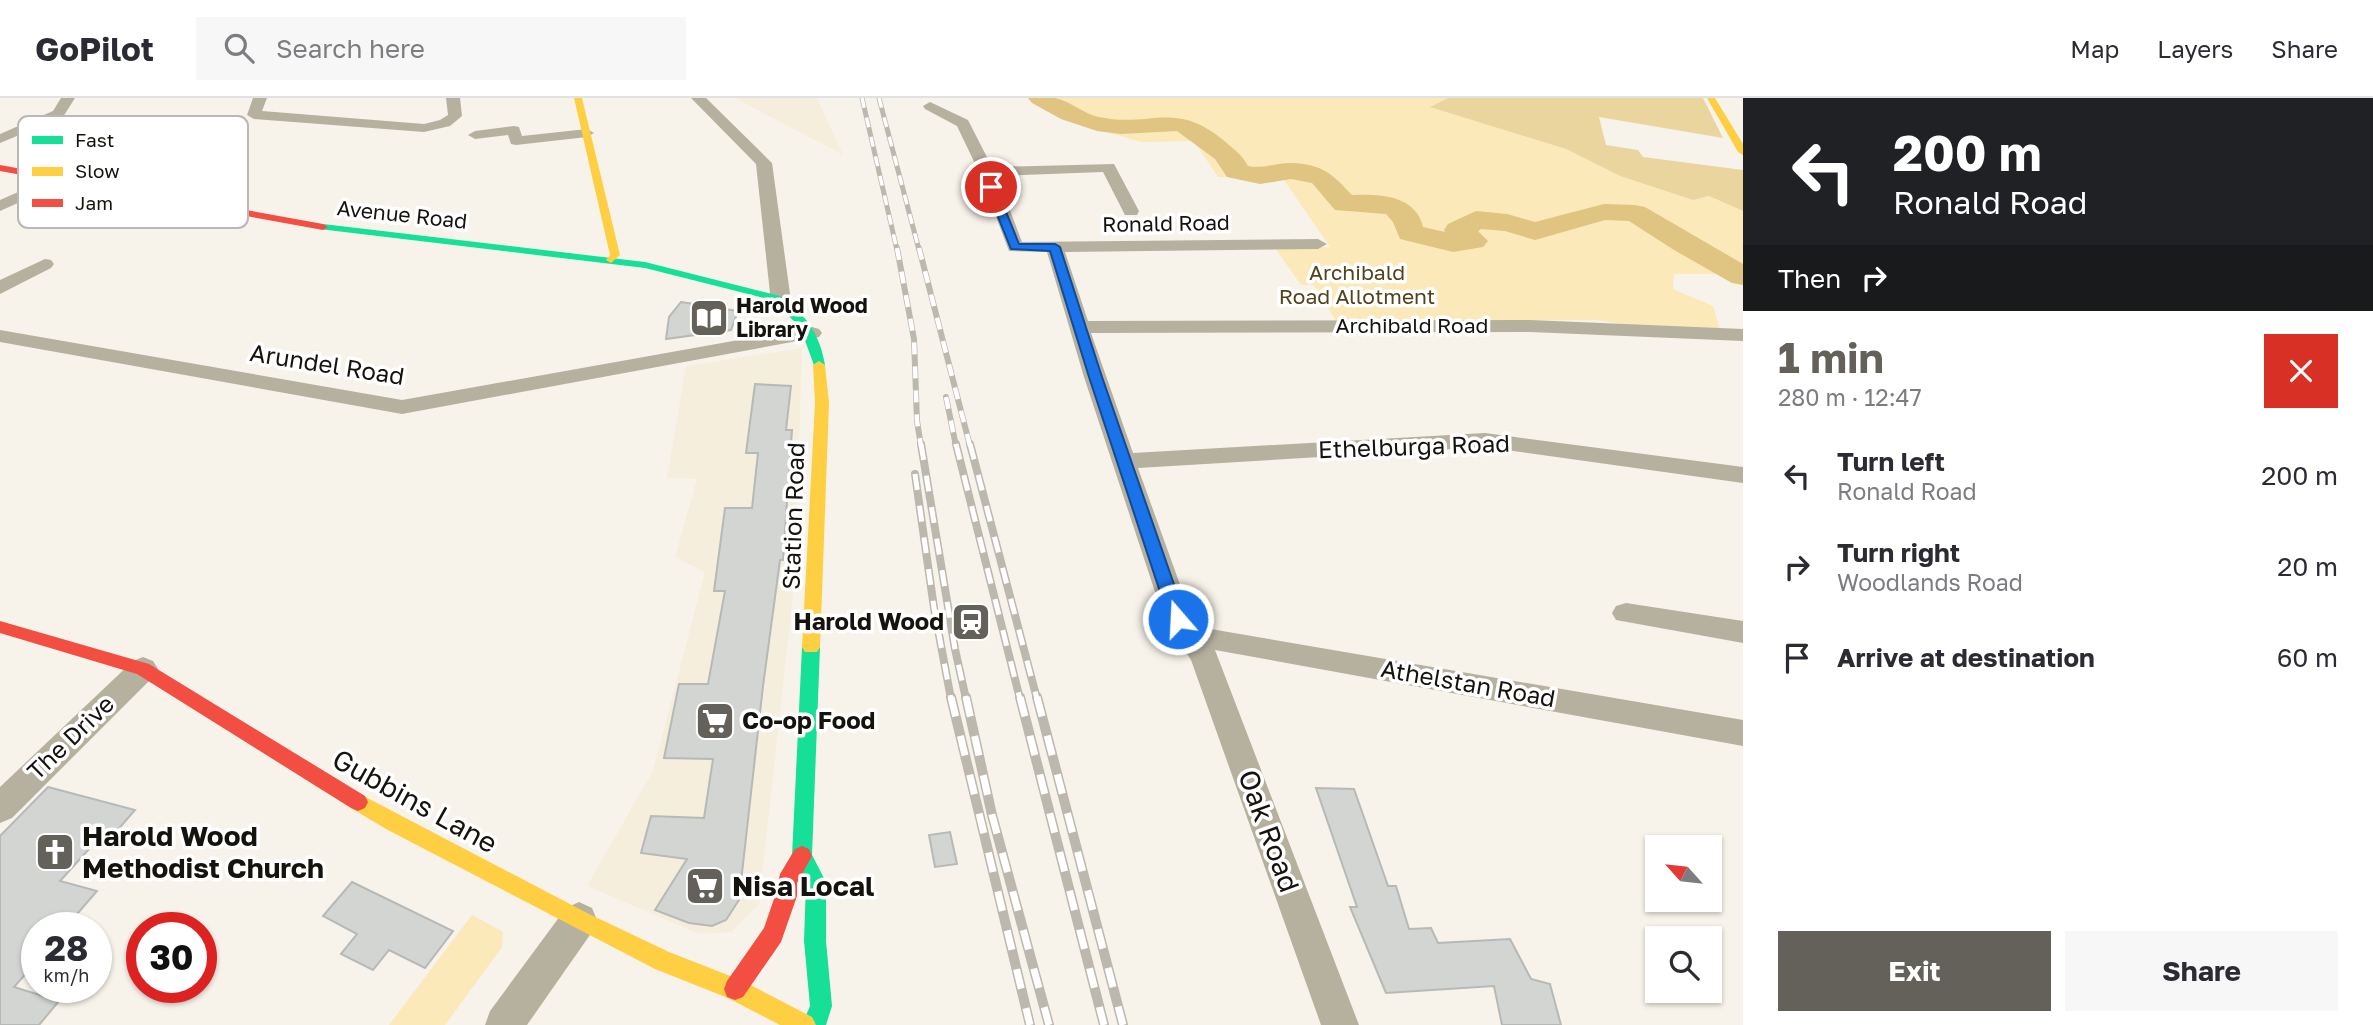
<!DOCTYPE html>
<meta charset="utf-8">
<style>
body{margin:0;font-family:"Golos Text",sans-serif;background:#f7f7f7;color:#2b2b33;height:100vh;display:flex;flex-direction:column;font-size:26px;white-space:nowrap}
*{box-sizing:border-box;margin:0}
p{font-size:23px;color:#7c7c81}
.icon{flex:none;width:38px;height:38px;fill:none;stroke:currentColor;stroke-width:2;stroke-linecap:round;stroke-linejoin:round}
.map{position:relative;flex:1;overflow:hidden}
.side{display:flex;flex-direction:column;background:#fff;width:630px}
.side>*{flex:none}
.guide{background:#202124;color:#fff;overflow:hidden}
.needle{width:46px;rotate:297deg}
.controls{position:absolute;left:1645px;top:737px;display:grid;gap:14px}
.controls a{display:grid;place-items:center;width:77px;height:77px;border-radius:0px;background:#fff;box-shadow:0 2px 5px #0004;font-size:35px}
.speed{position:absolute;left:21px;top:814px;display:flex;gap:14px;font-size:35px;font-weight:700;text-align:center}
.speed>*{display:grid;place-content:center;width:91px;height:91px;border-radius:50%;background:#fff;box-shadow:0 2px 5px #0004;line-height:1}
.speed small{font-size:18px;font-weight:400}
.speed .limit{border:10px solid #d22;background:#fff;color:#111}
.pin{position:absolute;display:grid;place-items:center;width:60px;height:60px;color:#fff;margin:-30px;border:4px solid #fff;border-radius:50%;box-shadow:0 2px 7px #0007}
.me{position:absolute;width:77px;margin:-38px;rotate:341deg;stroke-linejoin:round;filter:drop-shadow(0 0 5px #0008)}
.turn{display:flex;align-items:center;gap:24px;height:147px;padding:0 35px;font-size:32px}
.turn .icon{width:91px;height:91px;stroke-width:2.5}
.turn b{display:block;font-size:49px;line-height:60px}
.then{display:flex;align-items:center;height:66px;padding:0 35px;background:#0003;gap:14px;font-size:26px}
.round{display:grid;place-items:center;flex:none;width:74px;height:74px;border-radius:0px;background:#f7f7f7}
.head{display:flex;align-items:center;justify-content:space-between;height:119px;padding:0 35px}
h1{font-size:42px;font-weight:700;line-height:52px;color:#64615a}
.action{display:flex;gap:14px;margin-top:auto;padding:14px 35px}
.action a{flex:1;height:80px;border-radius:0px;background:#64615a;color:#fff;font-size:28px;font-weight:700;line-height:80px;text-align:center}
.action a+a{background:#f7f7f7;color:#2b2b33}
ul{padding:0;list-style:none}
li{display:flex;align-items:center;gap:21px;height:91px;padding:0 35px}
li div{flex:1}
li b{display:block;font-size:26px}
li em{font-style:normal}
header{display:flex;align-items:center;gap:42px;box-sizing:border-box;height:98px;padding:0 35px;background:#fff;border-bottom:2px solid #e1e1e2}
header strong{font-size:33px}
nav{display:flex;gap:38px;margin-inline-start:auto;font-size:24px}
.search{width:490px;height:63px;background:#f7f7f7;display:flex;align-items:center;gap:18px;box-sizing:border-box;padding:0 24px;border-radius:0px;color:#7c7c81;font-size:26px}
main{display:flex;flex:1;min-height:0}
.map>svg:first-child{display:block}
.built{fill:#f5eedc}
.green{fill:#fbe9ba}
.forest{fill:#ead59e}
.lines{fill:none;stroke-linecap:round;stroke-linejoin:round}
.river{fill:#dfc581;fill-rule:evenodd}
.building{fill:#d3d5d2;stroke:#b6b9b6;stroke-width:2}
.street{fill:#b6b09e;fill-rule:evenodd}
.fast{fill:#16e098;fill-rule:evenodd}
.slow{fill:#ffcf43;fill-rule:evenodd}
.jam{fill:#f24e42;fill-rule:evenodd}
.rail-far3-casing{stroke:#bcb8ae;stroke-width:5}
.rail-far2-casing{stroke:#bcb8ae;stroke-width:6}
.rail-far1-casing{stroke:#bcb8ae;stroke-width:8}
.rail-casing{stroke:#bcb8ae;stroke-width:10}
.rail-far3{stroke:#fff;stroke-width:3.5;stroke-dasharray:10;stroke-linecap:butt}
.rail-far2{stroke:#fff;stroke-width:4.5;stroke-dasharray:12;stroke-linecap:butt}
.rail-far1{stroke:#fff;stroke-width:5;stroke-dasharray:16;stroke-linecap:butt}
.rail{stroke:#fff;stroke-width:7;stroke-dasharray:20;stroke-linecap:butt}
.route{fill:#1a73e8;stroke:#114b97;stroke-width:2}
.labels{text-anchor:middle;stroke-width:7;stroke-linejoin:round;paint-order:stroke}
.far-street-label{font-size:21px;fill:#15130d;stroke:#fff}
.far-park-label{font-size:21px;fill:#52431c;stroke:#fff}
.far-poi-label{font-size:21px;font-weight:bold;fill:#15130d;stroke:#fff;text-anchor:start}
.street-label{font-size:24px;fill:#15130d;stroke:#fff}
.poi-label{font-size:24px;font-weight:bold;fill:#15130d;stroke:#fff;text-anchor:end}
.near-street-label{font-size:28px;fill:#15130d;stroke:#fff}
.near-poi-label{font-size:28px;font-weight:bold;fill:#15130d;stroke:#fff;text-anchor:start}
.key{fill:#fff;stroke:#b9b8b6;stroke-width:2}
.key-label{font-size:19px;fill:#15130d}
</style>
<header>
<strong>GoPilot</strong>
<div class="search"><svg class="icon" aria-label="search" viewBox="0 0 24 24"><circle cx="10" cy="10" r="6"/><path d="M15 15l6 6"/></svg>Search here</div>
<nav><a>Map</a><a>Layers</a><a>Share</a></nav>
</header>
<main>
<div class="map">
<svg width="1743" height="927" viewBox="0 0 1743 927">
<rect width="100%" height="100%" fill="#f7f3ea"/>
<g class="built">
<polygon points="735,0 817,0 843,57"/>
<polygon points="802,250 795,480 759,806 731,834 699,836 587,788 653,673 705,474 675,459 697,381 667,380 686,268"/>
</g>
<g class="green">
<polygon points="1031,0 1448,0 1431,9 1566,51 1620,78 1693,102 1709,98 1743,113 1743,176 1674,176 1673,191 1713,208 1721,235 1671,233 1596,222 1336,223 1314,187 1301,187 1275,150 1330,149 1282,79 1218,79 1194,43 1141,44 1063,22"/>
<polygon points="472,817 503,834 502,849 445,927 389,927"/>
</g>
<polygon class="forest" points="1448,0 1703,0 1723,40 1599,19 1606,47 1638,52 1643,59 1743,72 1743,113 1709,98 1693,102 1620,78 1566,51 1430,9"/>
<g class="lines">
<path class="river" d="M1028,0C1037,0 1047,0 1055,0C1070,3 1084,16 1099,19C1150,30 1174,2 1222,41C1231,49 1242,56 1248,68C1263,71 1276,65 1291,65C1323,66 1332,76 1352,97C1379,96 1416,97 1423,129L1445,134L1444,132L1448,126L1476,113L1507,116L1535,124L1604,106L1635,107L1645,109L1743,166V187L1732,185L1674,152L1629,123L1605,122L1535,142L1505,133L1481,131L1478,133L1488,143L1483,149L1453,154L1400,141L1393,124L1386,116L1335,112L1312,85L1291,81L1260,86L1227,79L1215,61L1177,33L1121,36L1097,33L1061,21L1032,5Z"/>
</g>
<g class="building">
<polygon points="681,204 738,213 731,232 666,241 669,219"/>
<polygon points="755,286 791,288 786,332 792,332 783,462 780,462 763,588 739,802 726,822 712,828 689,825 655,812 687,761 641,755 651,718 704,720 713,661 664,660 679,586 708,586 725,493 714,493 725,410 752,410 758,355 746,355"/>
<polygon points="48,689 135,712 108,743 99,740 60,783 97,793 65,830 37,830 37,863 14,889 59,903 39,927 0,927 0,738"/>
<polygon points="1316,690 1354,691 1388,788 1396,788 1409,831 1431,830 1438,845 1510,841 1531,881 1550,886 1561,927 1502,927 1494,888 1386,895 1350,809 1357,809"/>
<polygon points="950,734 957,766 935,769 929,737"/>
<polygon points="352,784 453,833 425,870 389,852 373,872 341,856 357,836 323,818"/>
</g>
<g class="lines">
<g class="street">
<polygon points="61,0 75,0 63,19 0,45 0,36 53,13"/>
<polygon points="253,0 267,0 262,13 424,26 440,22 448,17 446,0 460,0 462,18 450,28 424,34 254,21 247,17"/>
<polygon points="691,0 706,0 772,65 790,196 783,204 769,204 766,200 770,195 756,66"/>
<polygon points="930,4 968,22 992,69 1114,66 1139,113 1137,117 1125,117 1103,74 997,78 1022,144 1318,141 1327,146 1318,151 1065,154 1088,223 1530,222 1743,231 1743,243 1530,234 1091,235 1133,355 1485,335 1743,369 1743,385 1485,349 1138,370 1191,517 1199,529 1743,622 1743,648 1215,552 1359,927 1321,927 1191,562 1164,521 1084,279 1047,154 1009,153 979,74 957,28 925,11 923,8"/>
<polygon points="514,28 519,29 522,38 587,31 594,35 587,39 516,47 511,46 508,37 475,41 468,37 475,33"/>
<polygon points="59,76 65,78 67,81 65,84 0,113 0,102"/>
<polygon points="45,161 51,162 54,166 51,170 0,196 0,182"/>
<polygon points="812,229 819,231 822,235 819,239 402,316 0,244 0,232 402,302"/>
<polygon points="1626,505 1743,523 1743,545 1616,522 1612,515 1616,508"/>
<polygon points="143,559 153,563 158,571 153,579 12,720 0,725 0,689 133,563"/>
<polygon points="579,804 592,810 597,822 592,834 527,927 485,927 490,913 566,810"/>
</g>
<g class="fast">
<path d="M323,126L645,164L780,198C805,215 820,236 825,267L819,271L815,270L800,229L772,202L645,170L319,131V127Z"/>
<polygon points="811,542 817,544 820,549 812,757 826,784 826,843 832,908 826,927 802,927 810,908 804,843 806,785 792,758 802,549 805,544"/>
</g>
<g class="slow">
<polygon points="574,0 582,0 620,157 611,165 606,162 610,157"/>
<polygon points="1707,0 1715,0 1743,46 1743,57 1738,54"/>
<polygon points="819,263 825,267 829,305 820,549 817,554 805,554 802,549 815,305 813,267"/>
<polygon points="358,695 587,815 669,854 743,883 812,919 816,927 780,927 728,900 655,871 386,731 351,710 348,704 351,698"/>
</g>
<g class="jam">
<polygon points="0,67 323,126 328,129 323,132 0,73"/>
<polygon points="0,523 149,566 365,698 368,704 365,710 358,713 351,710 137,576 0,535"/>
<polygon points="802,748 809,751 812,758 797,785 797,798 781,844 743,899 735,902 727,899 724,891 727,883 764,830 775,798 780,776 795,751"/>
</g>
<g class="rail-far3-casing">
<g id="rail-far3">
<polyline points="862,0 897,152"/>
<polyline points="879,0 919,152"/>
</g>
</g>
<g class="rail-far2-casing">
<g id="rail-far2">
<polyline points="897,150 914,241 917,323 921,348"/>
<polyline points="919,150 970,348"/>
<polyline points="946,299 956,348"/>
</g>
</g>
<g class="rail-far1-casing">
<g id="rail-far1">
<polyline points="921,346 955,551 966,601"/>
<polyline points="956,346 1020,601"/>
<polyline points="970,346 1037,601"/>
<polyline points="915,376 934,510 951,601"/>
</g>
</g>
<g class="rail-casing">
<g id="rail">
<polyline points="951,599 1030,927"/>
<polyline points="966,599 992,717 1049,927"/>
<polyline points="1020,599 1104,927"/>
<polyline points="1037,599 1123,927"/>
</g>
</g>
<use href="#rail-far3" class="rail-far3"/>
<use href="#rail-far2" class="rail-far2"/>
<use href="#rail-far1" class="rail-far1"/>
<use href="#rail" class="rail"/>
</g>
<polygon class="route" points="991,86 996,89 1019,146 1055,146 1060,149 1102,279 1186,521 1184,526 1172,526 1169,521 1089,279 1050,153 1011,151 986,89"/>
<defs>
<g id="library-square" transform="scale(2.0125)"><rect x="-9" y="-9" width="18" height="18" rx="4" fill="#64615a" stroke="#fff"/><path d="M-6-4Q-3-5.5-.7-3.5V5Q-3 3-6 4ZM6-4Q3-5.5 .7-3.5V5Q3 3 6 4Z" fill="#fff"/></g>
<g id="station-square" transform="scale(2.0125)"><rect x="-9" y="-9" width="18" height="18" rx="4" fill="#64615a" stroke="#fff"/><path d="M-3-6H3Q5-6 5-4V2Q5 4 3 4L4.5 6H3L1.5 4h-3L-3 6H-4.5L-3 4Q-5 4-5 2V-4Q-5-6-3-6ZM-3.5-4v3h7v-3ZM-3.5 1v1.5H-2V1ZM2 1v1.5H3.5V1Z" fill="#fff"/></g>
<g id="supermarket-square" transform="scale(2.0125)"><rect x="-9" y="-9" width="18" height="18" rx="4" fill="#64615a" stroke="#fff"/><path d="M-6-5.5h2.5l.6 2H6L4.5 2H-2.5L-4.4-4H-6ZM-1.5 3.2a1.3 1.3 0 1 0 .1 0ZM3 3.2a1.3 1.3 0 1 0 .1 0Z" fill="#fff"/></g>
<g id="church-square" transform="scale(2.0125)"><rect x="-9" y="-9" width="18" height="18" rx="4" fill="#64615a" stroke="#fff"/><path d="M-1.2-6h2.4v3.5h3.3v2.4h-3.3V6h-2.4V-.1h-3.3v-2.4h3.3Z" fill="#fff"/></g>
</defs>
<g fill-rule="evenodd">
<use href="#library-square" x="709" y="220"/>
<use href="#station-square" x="971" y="524"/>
<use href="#supermarket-square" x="715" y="623"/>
<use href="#church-square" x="55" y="754"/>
<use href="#supermarket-square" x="705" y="788"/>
</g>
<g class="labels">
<g class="far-street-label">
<text transform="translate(402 117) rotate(6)" y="7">Avenue Road</text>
<text transform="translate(1166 126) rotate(-1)" y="7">Ronald Road</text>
<text x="1412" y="235">Archibald Road</text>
</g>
<g class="far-park-label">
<text x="1357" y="182">Archibald<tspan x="1357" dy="24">Road Allotment</tspan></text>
</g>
<g class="far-poi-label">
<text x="736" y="215">Harold Wood<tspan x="736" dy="24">Library</tspan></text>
</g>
<g class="street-label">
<text transform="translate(327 267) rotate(9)" y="8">Arundel Road</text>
<text transform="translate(1414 349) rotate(-2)" y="8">Ethelburga Road</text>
<text transform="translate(794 418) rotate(-88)" y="8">Station Road</text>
<text transform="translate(1468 586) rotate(10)" y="8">Athelstan Road</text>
<text transform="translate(71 640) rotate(-44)" y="8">The Drive</text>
</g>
<g class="poi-label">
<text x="944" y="532">Harold Wood</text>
<text x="742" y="631" text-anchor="start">Co-op Food</text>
</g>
<g class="near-street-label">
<text transform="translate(415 703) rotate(29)" y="10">Gubbins Lane</text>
<text transform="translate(1269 733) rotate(70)" y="10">Oak Road</text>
</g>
<g class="near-poi-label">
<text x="82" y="748">Harold Wood<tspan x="82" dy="32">Methodist Church</tspan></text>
<text x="732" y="798">Nisa Local</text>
</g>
</g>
<rect x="18" y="18" width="230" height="112" rx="10" class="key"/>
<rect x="32" y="38" width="31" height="8" fill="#16e098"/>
<rect x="32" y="69" width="31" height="9" fill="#ffcf43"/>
<rect x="32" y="101" width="31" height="8" fill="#f24e42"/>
<g class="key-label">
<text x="75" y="49">Fast</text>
<text x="75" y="80">Slow</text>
<text x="75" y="112">Jam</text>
</g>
</svg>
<div class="controls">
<a><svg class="needle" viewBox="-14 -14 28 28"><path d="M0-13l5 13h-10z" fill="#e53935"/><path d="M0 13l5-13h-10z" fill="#7c7c81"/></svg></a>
<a><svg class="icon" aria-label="search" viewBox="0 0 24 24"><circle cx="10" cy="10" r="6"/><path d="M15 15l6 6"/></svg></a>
</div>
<div class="speed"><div>28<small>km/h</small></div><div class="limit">30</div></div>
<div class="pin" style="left:991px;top:89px;background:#d93025"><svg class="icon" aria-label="arrive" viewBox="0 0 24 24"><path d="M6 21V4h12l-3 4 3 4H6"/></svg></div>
<svg class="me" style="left:1178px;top:521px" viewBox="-20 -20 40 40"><circle r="17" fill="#1a73e8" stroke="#fff" stroke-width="3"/><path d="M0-11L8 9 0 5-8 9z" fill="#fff"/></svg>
</div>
<section class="side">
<div class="guide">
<div class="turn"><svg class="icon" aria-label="left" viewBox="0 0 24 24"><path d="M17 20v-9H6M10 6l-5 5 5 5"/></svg><div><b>200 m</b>Ronald Road</div></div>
<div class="then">Then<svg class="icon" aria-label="right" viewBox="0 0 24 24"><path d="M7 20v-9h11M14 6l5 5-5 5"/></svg></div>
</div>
<div class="head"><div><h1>1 min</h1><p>280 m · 12:47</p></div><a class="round" style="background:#d93025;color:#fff"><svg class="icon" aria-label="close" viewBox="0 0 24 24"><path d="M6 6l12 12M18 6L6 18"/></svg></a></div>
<ul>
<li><svg class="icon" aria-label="left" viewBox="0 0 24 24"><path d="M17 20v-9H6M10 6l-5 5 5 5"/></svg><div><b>Turn left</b><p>Ronald Road</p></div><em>200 m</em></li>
<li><svg class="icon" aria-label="right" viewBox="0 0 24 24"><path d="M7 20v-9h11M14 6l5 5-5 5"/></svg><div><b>Turn right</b><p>Woodlands Road</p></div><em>20 m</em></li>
<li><svg class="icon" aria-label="arrive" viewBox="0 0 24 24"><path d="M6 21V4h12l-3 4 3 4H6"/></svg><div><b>Arrive at destination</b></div><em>60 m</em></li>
</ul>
<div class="action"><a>Exit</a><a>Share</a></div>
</section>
</main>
